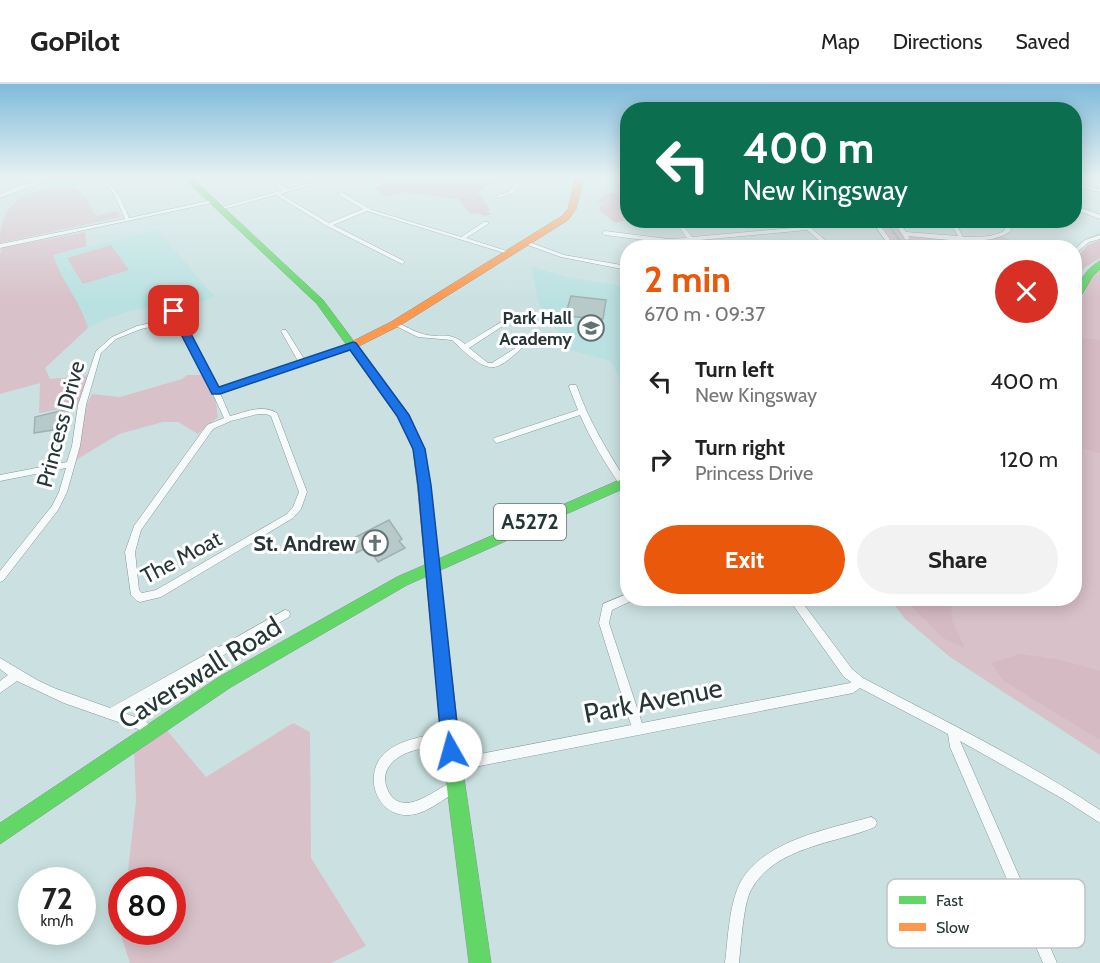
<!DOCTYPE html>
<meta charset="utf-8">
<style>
body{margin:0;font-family:Cabin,sans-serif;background:#f2f2f2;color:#222;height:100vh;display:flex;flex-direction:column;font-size:22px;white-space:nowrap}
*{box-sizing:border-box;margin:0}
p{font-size:20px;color:#767676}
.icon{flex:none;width:33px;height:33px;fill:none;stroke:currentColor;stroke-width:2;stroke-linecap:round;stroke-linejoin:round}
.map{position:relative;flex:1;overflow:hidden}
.side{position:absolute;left:620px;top:156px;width:462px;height:366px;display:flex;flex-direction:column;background:#fff;border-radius:24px;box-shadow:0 3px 15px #0003}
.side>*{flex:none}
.banner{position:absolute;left:620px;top:18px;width:462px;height:126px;border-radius:24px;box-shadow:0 3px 15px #0003;background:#0b6e4f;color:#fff;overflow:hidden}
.speed{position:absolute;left:18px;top:783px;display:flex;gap:12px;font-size:30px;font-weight:700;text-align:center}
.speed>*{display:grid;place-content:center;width:78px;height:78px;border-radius:50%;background:#fff;box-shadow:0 3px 15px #0003;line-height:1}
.speed small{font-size:15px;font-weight:400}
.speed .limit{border:9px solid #d22;background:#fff;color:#111}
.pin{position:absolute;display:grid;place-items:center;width:51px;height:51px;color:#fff;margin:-26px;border-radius:12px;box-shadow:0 3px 9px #0006}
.me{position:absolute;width:66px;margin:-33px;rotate:353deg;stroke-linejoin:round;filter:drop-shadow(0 0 4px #0008)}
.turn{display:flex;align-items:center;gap:21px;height:126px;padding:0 24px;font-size:27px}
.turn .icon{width:78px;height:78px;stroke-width:2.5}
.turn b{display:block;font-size:42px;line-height:51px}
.round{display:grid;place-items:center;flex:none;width:63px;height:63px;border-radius:32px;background:#f2f2f2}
.summary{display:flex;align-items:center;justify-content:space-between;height:102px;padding:0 24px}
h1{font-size:36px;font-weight:700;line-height:45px;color:#ea580c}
.cta{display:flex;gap:12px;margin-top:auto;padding:12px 24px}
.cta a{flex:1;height:69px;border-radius:36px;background:#ea580c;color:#fff;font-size:24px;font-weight:700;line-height:69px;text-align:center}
.cta a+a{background:#f2f2f2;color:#222}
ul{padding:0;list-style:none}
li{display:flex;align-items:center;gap:18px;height:78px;padding:0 24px}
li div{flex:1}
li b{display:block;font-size:22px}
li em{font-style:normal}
header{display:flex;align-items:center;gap:36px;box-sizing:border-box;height:84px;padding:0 30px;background:#fff;border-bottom:2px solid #e0e0e0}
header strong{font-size:28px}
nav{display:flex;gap:33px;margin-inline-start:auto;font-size:21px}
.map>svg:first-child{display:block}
.built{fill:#bae1e1}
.green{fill:#d8c1c9}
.forest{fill:#d5b9c3}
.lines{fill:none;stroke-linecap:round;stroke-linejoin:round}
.stream{stroke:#81c6c7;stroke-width:1.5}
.building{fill:#b7c9c9;stroke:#a0b1b1;stroke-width:1.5}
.street-casing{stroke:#859696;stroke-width:1}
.fast-casing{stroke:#859696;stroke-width:1}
.slow-casing{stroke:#859696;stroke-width:1}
.street{fill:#f7fafa;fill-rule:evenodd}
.fast{fill:#63d668;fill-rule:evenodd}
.slow{fill:#ff974d;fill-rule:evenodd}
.route{fill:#1a73e8;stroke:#114b97;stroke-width:1.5}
.labels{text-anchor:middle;stroke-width:6;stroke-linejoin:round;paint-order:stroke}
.far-poi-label{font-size:18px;font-weight:bold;fill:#263636;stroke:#fff;text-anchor:end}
.shield{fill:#fff;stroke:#677272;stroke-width:1.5}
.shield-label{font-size:21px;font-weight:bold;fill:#263636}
.street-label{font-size:22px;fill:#263636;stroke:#fff}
.poi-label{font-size:22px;font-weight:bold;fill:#263636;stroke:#fff;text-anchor:end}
.near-street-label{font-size:27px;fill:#263636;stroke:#fff}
.key{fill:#fff;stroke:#bec3c3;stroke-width:1.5}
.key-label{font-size:16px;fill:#263636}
</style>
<header>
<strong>GoPilot</strong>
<nav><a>Map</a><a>Directions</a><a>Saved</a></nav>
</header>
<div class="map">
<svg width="1100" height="879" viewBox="0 0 1100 879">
<rect width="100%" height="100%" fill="#cbe1e1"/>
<g class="built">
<polygon points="157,146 215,213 171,226 167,221 131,227 108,234 88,244 84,231 57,185 53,171"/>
<polygon points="531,182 566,193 627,203 627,305 610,277 570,266 539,221"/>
</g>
<g class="green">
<path d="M64,103C84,105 87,116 96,132L118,127L120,133L0,159C0,116 26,107 64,103Z"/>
<polygon points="873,137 895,137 905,150 977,154 1001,152 1026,163 875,163 886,155"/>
<path d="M85,148L87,162L53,171C61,197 81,218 88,244L45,284L50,295L91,291L82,321L39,329L40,299L0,310V171L2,164Z"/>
<polygon points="111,161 129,186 83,200 67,174"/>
<polygon points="1100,186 1100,671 950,573 905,535 890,515 1074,514 1074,231 1088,198"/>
<polygon points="187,291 202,291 215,312 218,333 198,350 178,338 163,338 119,350 76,376 87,320 92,310 120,313 182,295"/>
<polygon points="293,639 310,648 311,774 366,862 331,879 130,879 121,851 121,843 122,848 172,848 172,796 127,796 136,716 134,667 165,644 206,693"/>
</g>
<g class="forest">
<polygon points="401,93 507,93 477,107 490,126 487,127 491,130 485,132 477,129 470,130 459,115 403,108 387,113 373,104"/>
<polygon points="627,106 627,136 615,139 599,126 602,120 596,117 599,117 602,111"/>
<polygon points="1100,156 1100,174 1084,184 1074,199 1074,177 1088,161"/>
<polygon points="1074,253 1100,256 1100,369 1074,362"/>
<polygon points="904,515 951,515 952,537 965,564 945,555"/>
<polygon points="1020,570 1061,576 1100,587 1100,656 1004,597 991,579"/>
</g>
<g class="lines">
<polyline class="stream" points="885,136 905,164"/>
</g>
<g class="building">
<polygon points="571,212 606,216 603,235 565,232"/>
<polygon points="68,325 67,341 53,344 53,346 34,349 35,333"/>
<polygon points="389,436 402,455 399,457 405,464 378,478 368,463 356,469 348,457"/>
</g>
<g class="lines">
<g class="street-casing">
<g id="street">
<path d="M54,93C73,93 100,88 113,104C121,113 125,124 129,134L213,116L216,118L0,164V160L125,135C120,124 116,110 107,102C81,80 27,104 0,114V110L22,101Z"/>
<polygon points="264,93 270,93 288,105 330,94 330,96 280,110 329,139 363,125 339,111 339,109 341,108 372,126 461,153 484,138 488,138 488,140 466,154 513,169 508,170 367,127 333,141 404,177 405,178 402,180 327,142 276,111 219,126 219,124 283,106"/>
<polygon points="518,93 523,93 514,109 497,114 497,112 510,107"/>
<polygon points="1074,99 1100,105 1100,108 1074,102"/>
<polygon points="1074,121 1100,131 1100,135 1074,125"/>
<polygon points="674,136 679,136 692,153 803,143 796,136 802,136 834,164 828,164 807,146 668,159 605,151 602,149 605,147 668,155 687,154"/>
<polygon points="871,136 876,136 890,155 889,156 885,156"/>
<path d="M893,136H898L906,148L958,152L949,136H954L963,153C978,153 993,154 1005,146L1003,136H1009L1011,147C989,164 936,154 908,152L910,154L907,156L905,155Z"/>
<polygon points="1100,151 1100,155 1089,158 1074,171 1074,166 1085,156"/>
<polygon points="525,158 529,158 564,171 627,182 627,186 561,173 525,160"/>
<path d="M174,225L176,226L218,305L298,277L281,247L282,246H286L304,275L351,260L353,259L356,261L220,309L230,332C246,328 262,320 277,329L307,408L301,425L293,434L161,513L140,518L137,517L131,511L125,468L134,442L207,341L224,334L212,308L179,243L155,242L141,245L116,255L101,269L86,321L80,362L67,408L58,426L3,497L0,498V487L52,422L59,408L66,384L0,397V391L67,378L72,362L78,321L96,267L112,253L137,242L155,238L177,239L171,227ZM258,330H266L271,332L299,408L293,423L287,430L156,506L142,509L139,506L135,468L141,446L213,345L231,337Z"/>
<path d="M513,231L516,233L515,234L469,264L488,279H492L517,263H521V265C514,271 503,282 494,283C480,285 461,264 452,256L418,253L392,240L393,239C402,239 410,246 420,249C438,256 447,245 465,260Z"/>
<path d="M570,301H576L577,303C589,338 608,367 627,399L626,401H620C605,379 591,356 580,331L500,358L497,359L493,356L494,354L578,326L569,303Z"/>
<path d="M627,510V514H633L631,517L612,526L609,539L642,639L850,599L851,598L844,593L788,514H799L852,585L863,594C943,636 1025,676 1100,726V739L1063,715L960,657L1057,879H1043L950,663L948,650L860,604L853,609L454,687L450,685L448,681L450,677L454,675L631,641L599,539L603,520Z"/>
<polygon points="285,526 289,527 290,530 289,533 124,629 146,637 155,649 153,653 149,655 145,653 138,645 64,619 17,597 0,609 0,597 8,591 0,585 0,574 37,596 54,604 110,624"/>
<path d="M448,647L452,649L454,653L452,657C435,664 414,663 399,673C390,679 385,686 385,696C386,703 388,708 392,713C409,731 437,703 455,697L459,699L461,703L459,707C443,714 428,730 409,731C375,733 362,688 386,668C403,654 428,652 448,647Z"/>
<path d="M871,733L875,735L877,739L875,743C835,760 775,762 751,806C743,821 741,862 739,879H725C728,855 729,819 741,797C765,756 829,745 871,733Z"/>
</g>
</g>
<g class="fast-casing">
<g id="fast">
<polygon points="183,93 191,93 323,216 409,331 425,365 430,407 429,410 419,410 418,407 413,365 398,332 317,220"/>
<path d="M1100,177V185L1092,193L1077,219L1074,220C1074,203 1085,185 1100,177Z"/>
<polygon points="627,393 627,403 407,501 231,603 0,760 0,739 219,593 397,493"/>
<polygon points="453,671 459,674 462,680 491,879 469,879 444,680 447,674"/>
</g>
</g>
<g class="slow-casing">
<g id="slow">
<polygon points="576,93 584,93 576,125 568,136 399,242 357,263 349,263 349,259 391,238 562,132 568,125"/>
<polygon points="424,402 430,407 462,680 459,686 453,689 447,686 444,680 418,407"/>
</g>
</g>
<use href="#street" class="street"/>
<use href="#fast" class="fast"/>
<use href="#slow" class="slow"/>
</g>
<linearGradient id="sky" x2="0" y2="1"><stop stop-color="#7fbbdb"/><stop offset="0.43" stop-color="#e8f2f2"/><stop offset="1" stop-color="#e8f2f2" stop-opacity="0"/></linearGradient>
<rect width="1100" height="216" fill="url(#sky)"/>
<polygon class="route" points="174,224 179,227 219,303 353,258 356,259 409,331 425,365 431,401 460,667 458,673 451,675 445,673 442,667 418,401 413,365 397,332 350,266 220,310 212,310 169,227"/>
<defs>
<g id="school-ring" transform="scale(1.35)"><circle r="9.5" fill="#fff" stroke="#607272" stroke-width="1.5"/><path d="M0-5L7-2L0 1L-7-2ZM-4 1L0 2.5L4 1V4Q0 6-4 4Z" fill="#607272"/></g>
<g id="church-ring" transform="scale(1.35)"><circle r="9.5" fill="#fff" stroke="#607272" stroke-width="1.5"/><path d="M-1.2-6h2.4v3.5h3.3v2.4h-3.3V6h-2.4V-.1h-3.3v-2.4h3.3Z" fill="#607272"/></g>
</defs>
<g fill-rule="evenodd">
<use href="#school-ring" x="591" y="244"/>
<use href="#church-ring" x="375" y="459"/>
</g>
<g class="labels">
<g class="far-poi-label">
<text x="572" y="240">Park Hall<tspan x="572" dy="21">Academy</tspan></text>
</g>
<rect class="shield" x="494" y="420" width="72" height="36" rx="4.5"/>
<g class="shield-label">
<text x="530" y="445">A5272</text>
</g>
<g class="street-label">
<text transform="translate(60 340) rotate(-75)" y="8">Princess Drive</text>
<text transform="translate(181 473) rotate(-28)" y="8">The Moat</text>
</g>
<g class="poi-label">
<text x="356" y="467">St. Andrew</text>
</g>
<g class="near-street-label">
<text transform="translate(200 589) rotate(-32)" y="9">Caverswall Road</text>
<text transform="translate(653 617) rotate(-11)" y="9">Park Avenue</text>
</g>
</g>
<rect x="887" y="795" width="198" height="69" rx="9" class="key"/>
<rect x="899" y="812" width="27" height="8" fill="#63d668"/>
<rect x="899" y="839" width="27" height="8" fill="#ff974d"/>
<g class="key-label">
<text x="936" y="822">Fast</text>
<text x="936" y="849">Slow</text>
</g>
</svg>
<div class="speed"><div>72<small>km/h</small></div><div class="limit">80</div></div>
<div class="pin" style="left:174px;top:227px;background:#d93025"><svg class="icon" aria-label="arrive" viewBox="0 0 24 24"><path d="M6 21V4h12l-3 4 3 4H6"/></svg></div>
<svg class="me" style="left:451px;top:667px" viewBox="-20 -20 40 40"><circle r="19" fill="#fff"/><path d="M0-13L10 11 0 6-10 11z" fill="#1a73e8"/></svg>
<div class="banner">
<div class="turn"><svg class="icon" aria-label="left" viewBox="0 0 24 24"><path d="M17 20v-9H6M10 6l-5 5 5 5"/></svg><div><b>400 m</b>New Kingsway</div></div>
</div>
<section class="side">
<div class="summary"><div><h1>2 min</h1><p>670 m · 09:37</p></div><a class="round" style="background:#d93025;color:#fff"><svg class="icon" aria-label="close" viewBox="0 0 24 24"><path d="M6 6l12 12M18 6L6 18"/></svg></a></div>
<ul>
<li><svg class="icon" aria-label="left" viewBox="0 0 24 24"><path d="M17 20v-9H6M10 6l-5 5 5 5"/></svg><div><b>Turn left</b><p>New Kingsway</p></div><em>400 m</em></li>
<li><svg class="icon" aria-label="right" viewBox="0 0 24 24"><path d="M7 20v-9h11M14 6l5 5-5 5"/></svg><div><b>Turn right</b><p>Princess Drive</p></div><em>120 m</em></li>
</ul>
<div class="cta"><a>Exit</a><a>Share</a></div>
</section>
</div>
